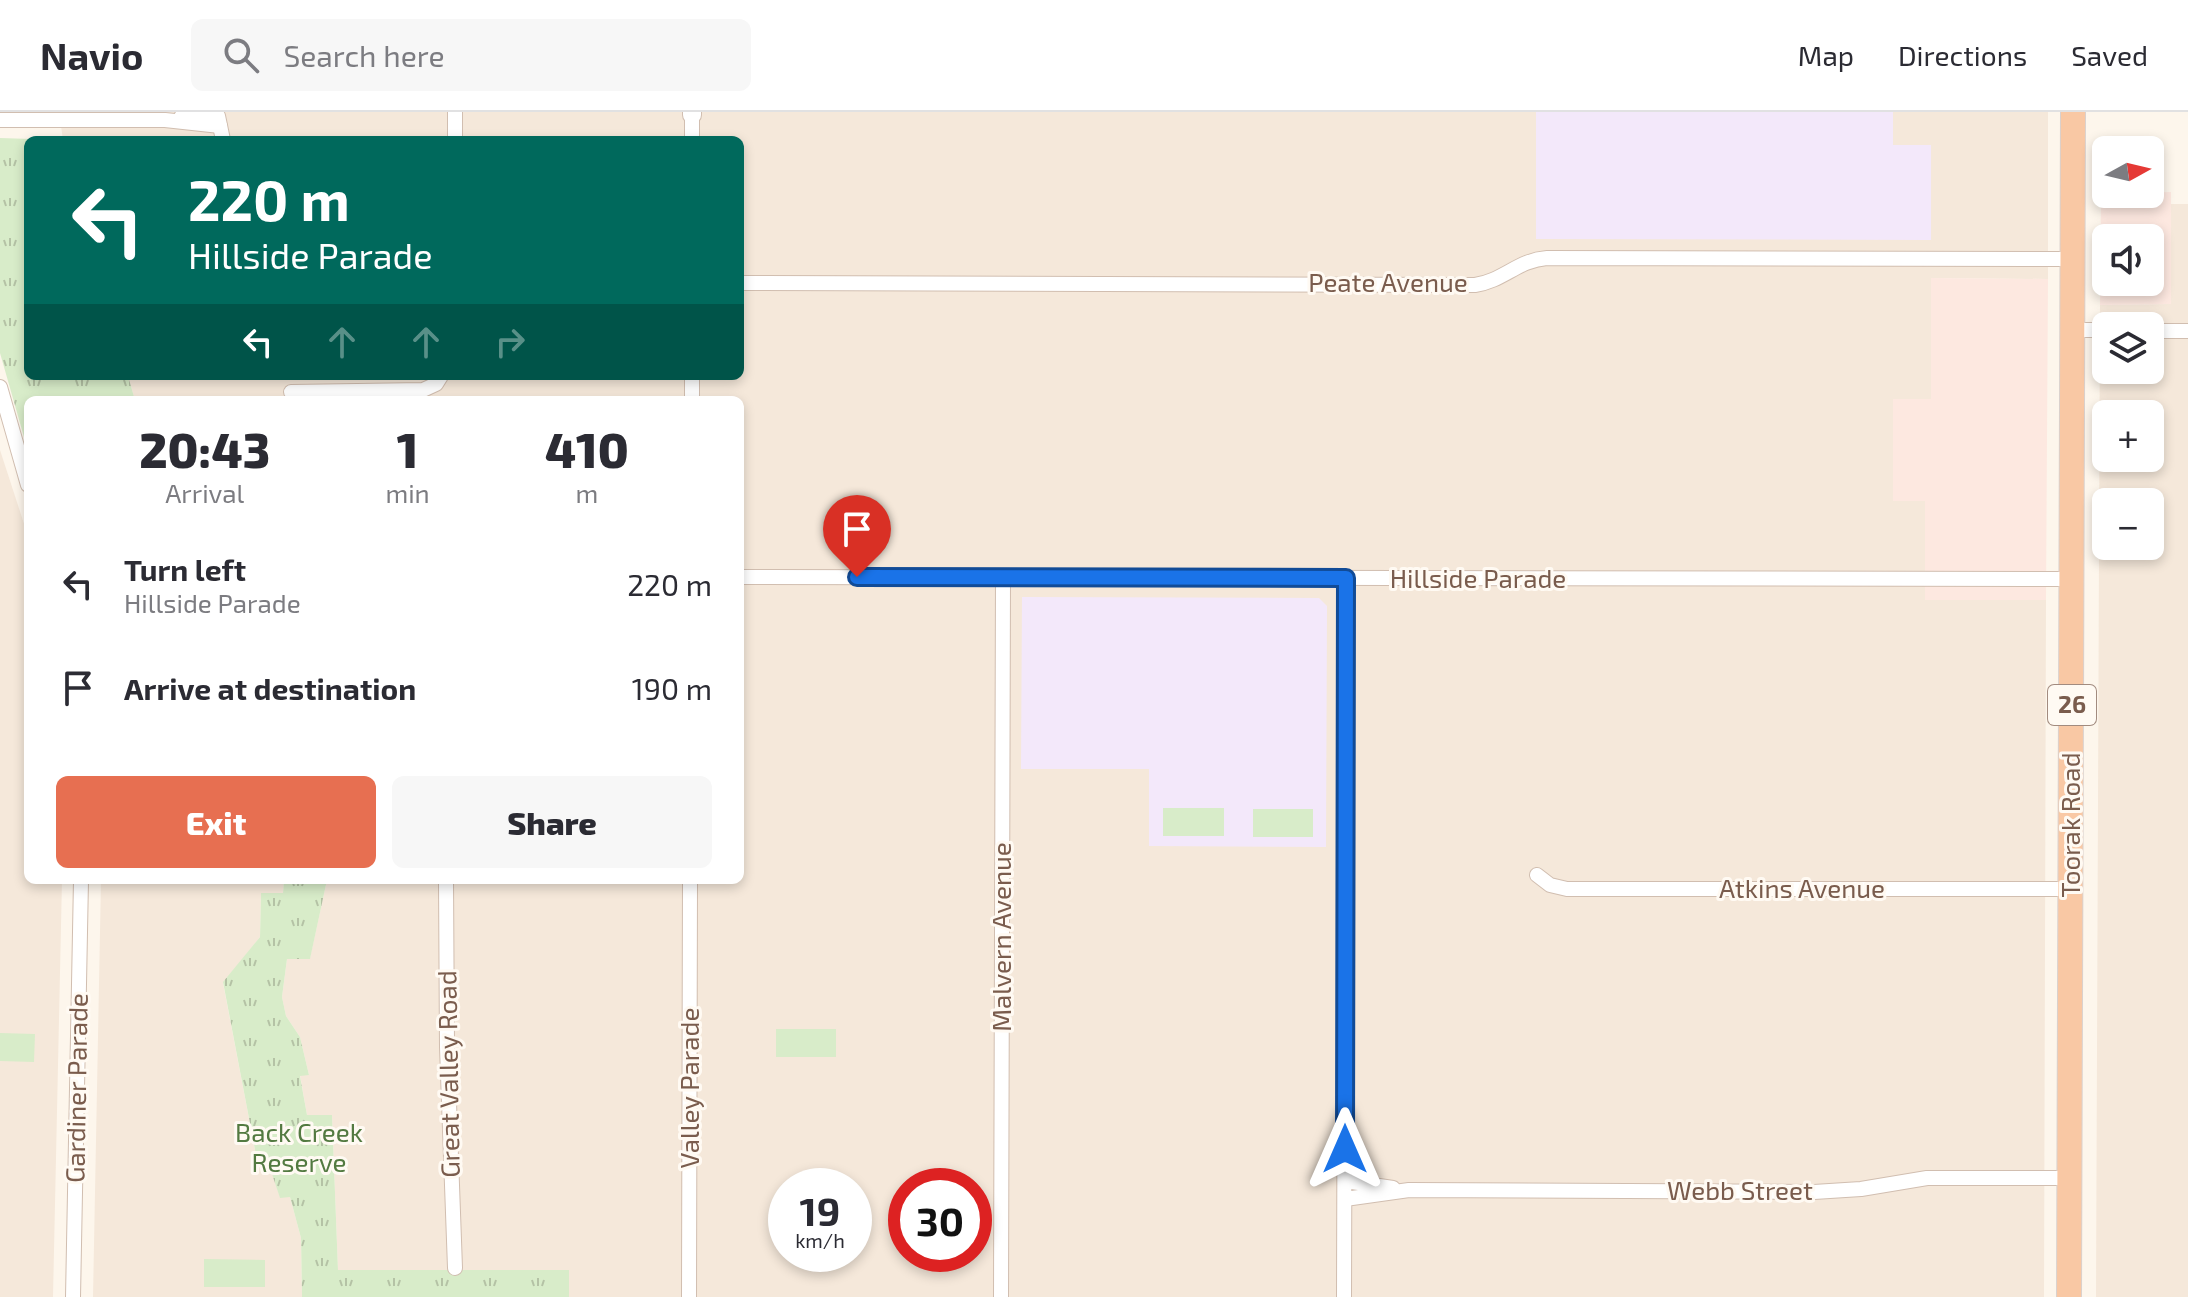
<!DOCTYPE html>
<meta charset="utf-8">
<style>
body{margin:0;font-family:"Exo 2",sans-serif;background:#f7f7f7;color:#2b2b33;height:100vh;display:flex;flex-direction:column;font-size:30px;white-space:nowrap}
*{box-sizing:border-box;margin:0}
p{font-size:26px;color:#7c7c81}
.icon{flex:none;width:44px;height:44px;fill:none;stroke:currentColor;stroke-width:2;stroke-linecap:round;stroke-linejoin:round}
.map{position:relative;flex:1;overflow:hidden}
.panel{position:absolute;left:24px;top:284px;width:720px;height:488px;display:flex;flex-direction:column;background:#fff;border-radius:12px;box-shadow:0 4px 12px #0003}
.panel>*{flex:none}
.guide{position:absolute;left:24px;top:24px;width:720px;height:244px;border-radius:12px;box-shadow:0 4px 12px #0003;background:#00695c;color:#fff;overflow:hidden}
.needle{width:52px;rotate:82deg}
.fabs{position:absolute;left:2092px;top:24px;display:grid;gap:16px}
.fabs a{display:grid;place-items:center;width:72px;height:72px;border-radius:12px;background:#fff;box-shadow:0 4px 12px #0003;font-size:40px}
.speed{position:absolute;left:768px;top:1056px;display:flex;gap:16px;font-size:40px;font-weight:700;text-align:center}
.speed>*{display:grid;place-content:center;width:104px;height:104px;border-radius:50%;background:#fff;box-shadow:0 4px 12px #0003;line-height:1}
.speed small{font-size:20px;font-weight:400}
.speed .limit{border:12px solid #d22;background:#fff;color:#111}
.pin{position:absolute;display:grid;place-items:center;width:68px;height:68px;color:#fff;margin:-82px -34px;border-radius:50% 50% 50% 0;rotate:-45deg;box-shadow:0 0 8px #0007}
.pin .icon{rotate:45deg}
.me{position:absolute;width:88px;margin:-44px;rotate:0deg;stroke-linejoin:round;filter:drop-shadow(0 0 6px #0008)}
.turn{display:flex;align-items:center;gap:28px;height:168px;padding:0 32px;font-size:36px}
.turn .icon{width:104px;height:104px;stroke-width:2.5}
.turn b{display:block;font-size:56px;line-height:68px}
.lanes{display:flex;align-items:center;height:76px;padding:0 32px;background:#0003;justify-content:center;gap:40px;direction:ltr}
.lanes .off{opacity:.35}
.eta{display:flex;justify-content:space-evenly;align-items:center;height:136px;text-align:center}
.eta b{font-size:48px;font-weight:800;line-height:56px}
.primary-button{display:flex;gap:16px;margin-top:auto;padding:16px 32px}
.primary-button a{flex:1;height:92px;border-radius:12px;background:#e76f51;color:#fff;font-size:32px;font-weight:800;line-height:92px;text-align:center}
.primary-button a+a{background:#f7f7f7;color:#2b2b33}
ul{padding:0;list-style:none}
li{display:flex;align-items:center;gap:24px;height:104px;padding:0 32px}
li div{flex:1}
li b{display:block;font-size:30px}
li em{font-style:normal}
header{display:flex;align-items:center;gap:48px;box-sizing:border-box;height:112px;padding:0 40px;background:#fff;border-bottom:2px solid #e1e1e2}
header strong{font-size:38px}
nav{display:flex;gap:44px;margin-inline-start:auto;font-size:28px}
.search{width:560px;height:72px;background:#f7f7f7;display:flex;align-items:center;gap:20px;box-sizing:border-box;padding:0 28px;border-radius:12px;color:#7c7c81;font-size:30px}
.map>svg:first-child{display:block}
.residential{fill:#f5e8da;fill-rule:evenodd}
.commercial{fill:#fde8e0;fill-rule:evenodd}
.education{fill:#f3e8fa}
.grass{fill:url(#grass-tufts)}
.pitch{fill:#d8ecc9}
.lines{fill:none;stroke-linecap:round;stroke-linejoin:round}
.minor-casing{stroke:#d1beb0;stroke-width:16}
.tertiary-casing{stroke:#d1beb0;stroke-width:20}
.trunk-casing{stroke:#dad1cd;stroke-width:26}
.minor{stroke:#fff;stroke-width:14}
.tertiary{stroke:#fff;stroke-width:18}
.trunk{stroke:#f9c8a4;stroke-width:24}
.route-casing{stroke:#114b97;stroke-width:20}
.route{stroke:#1a73e8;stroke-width:14}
.labels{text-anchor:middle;stroke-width:6;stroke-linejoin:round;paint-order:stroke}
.shield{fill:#fffaf3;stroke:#a28b7f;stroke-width:2}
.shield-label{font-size:24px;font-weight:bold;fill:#7a5c4d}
.street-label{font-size:26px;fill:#7a5c4d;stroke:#fffaf3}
.park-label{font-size:26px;fill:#537a41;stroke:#fffaf3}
</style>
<header>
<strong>Navio</strong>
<div class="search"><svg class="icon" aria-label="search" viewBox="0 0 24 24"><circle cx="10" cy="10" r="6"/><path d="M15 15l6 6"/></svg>Search here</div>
<nav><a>Map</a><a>Directions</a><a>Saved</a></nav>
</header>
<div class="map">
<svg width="2188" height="1185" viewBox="0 0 2188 1185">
<defs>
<pattern id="grass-tufts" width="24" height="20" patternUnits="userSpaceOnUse" patternTransform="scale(2)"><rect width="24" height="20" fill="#d8ecc9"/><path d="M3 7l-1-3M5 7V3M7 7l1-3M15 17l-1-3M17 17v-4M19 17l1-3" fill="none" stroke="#b4c2a5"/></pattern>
</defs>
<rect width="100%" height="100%" fill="#fdf6ec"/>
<g class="residential">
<path d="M59,0H2048V167L1931,166V287L1893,288V388L1925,389V488H2046L2044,1185H569L568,1158H338L332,1003H307L300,963H309L300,925L286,904L282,885L287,847L310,846L327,768H740V288H135L128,264H740V28H63ZM786,1074H854V1142H786ZM906,1074H974V1142H906Z"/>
<path d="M2171,92H2188V1185H2096L2100,193L2171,192ZM2106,214H2150V258H2106ZM2106,302H2150V346H2106ZM2106,390H2150V434H2106Z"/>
<polygon points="0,338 28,424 28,768 62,768 53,1185 0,1185"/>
<polygon points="101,768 284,768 283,781 261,781 260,825 223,871 256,1043 266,1043 280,1085 290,1085 301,1126 302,1185 93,1185"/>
</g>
<g class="commercial">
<path d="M2101,80L2106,82L2171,80V192L2100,193ZM2106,126H2150V170H2106Z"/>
<polygon points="1931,166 2048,167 2046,488 1925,488 1925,389 1893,389 1893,287 1931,287"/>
</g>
<g class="education">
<polygon points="1536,0 1893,0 1893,33 1931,33 1931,128 1536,127"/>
<polygon points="1022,485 1319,486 1327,494 1326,735 1149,734 1149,657 1021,657"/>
</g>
<g class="grass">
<polygon points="0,26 63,28 28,28 28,264 128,264 135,288 28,288 28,339 0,241"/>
<polygon points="284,768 327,768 310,847 287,847 282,885 286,904 300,925 309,963 300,964 307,1003 332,1003 338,1158 569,1158 569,1185 302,1185 301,1126 290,1085 280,1086 266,1044 256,1043 223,870 260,825 261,781 283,781"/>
</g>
<g class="pitch">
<rect x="1163" y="696" width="61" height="28"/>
<rect x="1253" y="697" width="60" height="28"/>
<rect x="776" y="917" width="60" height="28"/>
<polygon points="0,921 35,922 34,950 0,949"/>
<polygon points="204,1147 265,1148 265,1175 204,1175"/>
</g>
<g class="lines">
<g class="minor-casing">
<g id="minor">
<polyline points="692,0 692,28"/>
<polyline points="218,4 223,28"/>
<polyline points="181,5 211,0"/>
<polyline points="0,8 165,8 220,14"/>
<polyline points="455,28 455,0"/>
<path d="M740,171L1475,173C1503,169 1518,148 1547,146L2073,147"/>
<polyline points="2073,218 2106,218"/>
<polyline points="2150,219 2188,219"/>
<polyline points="0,275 28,373"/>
<polyline points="291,280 423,278 436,272 441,264"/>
<polyline points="692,288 692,264"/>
<polyline points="740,465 2073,467"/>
<polyline points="1537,763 1550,773 1567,777 2071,777"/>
<polyline points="446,768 447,935 455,1156"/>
<polyline points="1345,1069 1393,1076"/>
<polyline points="1345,1087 1409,1078 1814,1080 1861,1077 1927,1066 2069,1066"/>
<polyline points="73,1185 81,768"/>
<polyline points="689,1185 690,768"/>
<polyline points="1001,1185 1003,465"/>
<polyline points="1344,1185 1346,466"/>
</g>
</g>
<g class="tertiary-casing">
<polyline id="tertiary" points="692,3 692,0"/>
</g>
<g class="trunk-casing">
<polyline id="trunk" points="2069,1185 2073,0"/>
</g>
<use href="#minor" class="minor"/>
<use href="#tertiary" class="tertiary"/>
<use href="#trunk" class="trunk"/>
</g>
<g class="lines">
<g class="route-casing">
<polyline id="route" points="857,465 1346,466 1345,1037"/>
</g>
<use href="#route" class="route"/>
</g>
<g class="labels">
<rect class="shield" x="2048" y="573" width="48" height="40" rx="6"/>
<g class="shield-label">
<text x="2072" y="601">26</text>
</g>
<g class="street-label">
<text x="1388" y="180">Peate Avenue</text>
<text x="1478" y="476">Hillside Parade</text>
<text transform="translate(2071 713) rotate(-90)" y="9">Toorak Road</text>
<text x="1802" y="786">Atkins Avenue</text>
<text transform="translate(1002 825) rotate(-90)" y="9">Malvern Avenue</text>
<text transform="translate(449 962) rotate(-91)" y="9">Great Valley Road</text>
<text transform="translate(77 976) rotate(-89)" y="9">Gardiner Parade</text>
<text transform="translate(690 976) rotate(-90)" y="9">Valley Parade</text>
<text x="1740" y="1088">Webb Street</text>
</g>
<g class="park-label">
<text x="299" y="1030">Back Creek<tspan x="299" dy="30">Reserve</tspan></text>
</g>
</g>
</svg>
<div class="fabs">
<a><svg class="needle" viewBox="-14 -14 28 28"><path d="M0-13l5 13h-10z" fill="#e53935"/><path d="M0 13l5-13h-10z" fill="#7c7c81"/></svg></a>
<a><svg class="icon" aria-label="sound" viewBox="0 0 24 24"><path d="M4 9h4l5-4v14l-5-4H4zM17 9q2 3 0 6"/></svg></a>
<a><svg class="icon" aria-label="layers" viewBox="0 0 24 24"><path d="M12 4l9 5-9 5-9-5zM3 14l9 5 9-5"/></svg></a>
<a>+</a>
<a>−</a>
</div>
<div class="speed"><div>19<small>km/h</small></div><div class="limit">30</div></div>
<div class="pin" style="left:857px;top:465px;background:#d93025"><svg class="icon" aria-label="arrive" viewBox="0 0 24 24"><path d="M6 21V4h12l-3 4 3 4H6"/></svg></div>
<svg class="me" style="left:1345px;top:1037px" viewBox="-20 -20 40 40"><path d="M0-17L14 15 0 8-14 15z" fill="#1a73e8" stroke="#fff" stroke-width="4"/></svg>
<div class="guide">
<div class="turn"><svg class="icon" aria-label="left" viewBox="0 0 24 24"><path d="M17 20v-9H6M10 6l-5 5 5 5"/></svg><div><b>220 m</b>Hillside Parade</div></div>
<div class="lanes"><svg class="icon" aria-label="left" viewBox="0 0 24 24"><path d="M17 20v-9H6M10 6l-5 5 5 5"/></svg><svg class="icon off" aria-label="ahead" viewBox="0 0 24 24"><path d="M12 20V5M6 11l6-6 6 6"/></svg><svg class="icon off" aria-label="ahead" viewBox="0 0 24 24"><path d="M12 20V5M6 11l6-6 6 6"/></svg><svg class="icon off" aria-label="right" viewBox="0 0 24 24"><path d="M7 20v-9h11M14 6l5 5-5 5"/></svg></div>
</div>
<section class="panel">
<div class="eta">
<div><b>20:43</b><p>Arrival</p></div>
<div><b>1</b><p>min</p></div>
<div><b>410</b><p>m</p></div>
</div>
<ul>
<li><svg class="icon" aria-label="left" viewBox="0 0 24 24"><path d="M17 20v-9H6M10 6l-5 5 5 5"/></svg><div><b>Turn left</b><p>Hillside Parade</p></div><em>220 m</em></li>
<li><svg class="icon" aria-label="arrive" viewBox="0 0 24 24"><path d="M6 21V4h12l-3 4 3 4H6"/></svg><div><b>Arrive at destination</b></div><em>190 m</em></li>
</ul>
<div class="primary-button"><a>Exit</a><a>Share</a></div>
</section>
</div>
